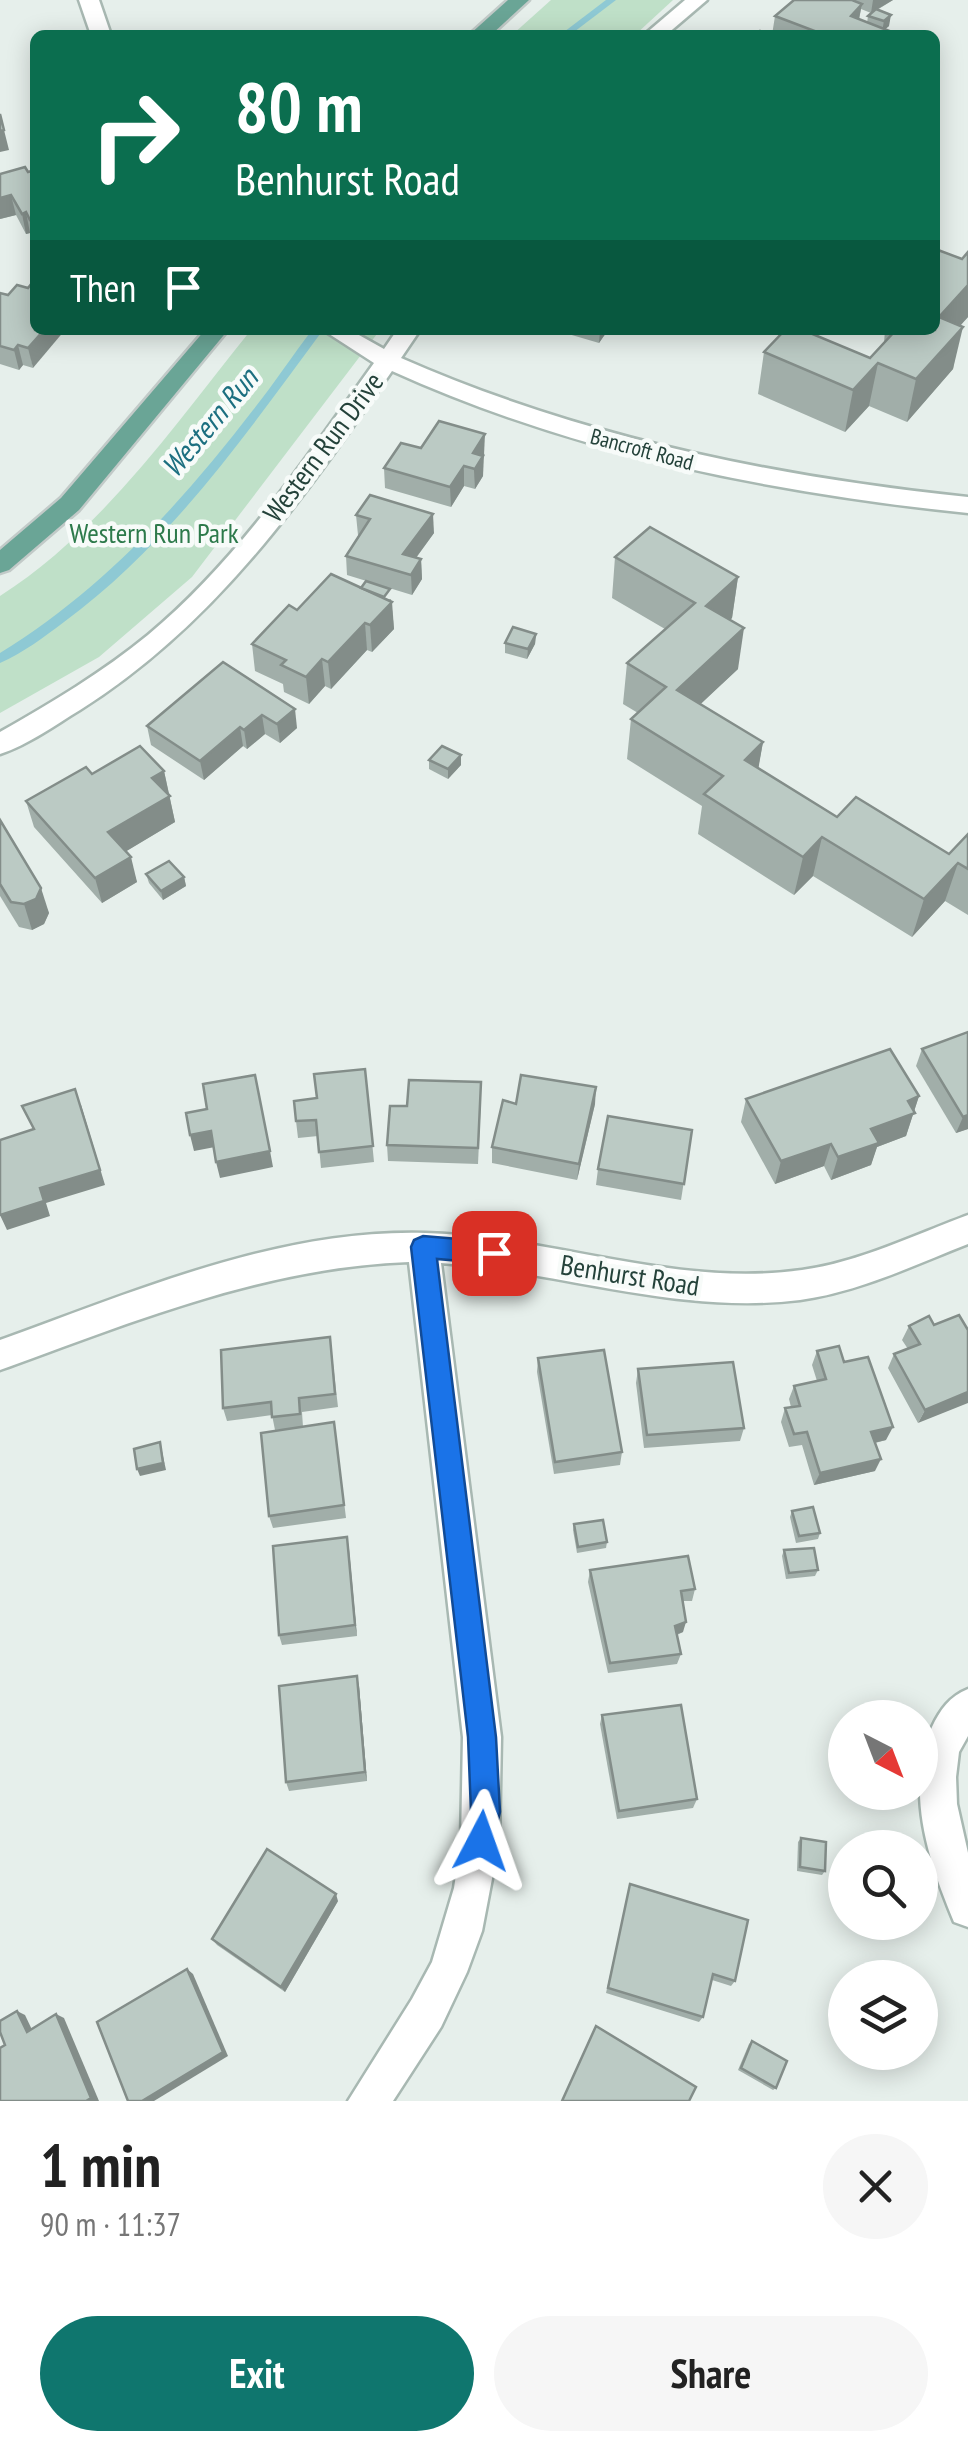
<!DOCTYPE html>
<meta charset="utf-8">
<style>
body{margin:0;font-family:"PT Sans Narrow",sans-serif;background:#f6f6f6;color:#222;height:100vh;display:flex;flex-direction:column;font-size:38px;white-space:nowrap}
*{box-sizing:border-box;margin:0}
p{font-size:32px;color:#767676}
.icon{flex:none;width:55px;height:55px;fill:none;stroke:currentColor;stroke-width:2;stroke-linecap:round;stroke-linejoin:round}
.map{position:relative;height:2101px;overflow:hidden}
.drawer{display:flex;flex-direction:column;background:#fff;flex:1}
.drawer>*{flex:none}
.banner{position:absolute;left:30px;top:30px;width:910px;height:305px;border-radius:15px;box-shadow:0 5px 25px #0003;background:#0b6e4f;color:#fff;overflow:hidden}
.needle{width:65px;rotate:138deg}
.fabs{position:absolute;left:828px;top:1700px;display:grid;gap:20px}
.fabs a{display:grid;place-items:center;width:110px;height:110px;border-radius:50%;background:#fff;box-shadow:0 5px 25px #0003;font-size:50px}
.pin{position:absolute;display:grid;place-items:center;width:85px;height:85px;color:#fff;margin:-42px;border-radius:20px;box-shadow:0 5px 15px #0006}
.me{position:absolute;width:110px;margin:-55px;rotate:4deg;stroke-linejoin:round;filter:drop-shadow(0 0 8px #0008)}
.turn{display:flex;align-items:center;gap:35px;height:210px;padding:0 40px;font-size:45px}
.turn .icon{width:130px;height:130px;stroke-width:2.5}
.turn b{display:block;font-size:70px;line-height:85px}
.then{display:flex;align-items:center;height:95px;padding:0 40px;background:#0003;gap:20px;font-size:38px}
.round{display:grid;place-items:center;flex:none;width:105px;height:105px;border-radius:52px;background:#f6f6f6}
.summary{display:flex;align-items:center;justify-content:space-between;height:170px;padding:0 40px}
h1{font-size:60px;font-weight:700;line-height:75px}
.primary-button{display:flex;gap:20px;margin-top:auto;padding:20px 40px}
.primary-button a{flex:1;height:115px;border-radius:60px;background:#0f766e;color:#fff;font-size:40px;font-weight:700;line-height:115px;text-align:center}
.primary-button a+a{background:#f6f6f6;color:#222}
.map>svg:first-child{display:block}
.green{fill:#bfe0c8}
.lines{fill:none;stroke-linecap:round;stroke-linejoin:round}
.stream{fill:#8ec9d4;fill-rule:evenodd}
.minor-casing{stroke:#a8b8b2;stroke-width:5}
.major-casing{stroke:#c2cac8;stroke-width:5}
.minor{fill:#fff;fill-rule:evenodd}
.major{fill:#6aa596;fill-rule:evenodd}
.wall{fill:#a1aea9;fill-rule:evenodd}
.shaded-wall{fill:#838d89}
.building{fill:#bbcac4;stroke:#838d89;stroke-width:2.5}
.route{fill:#1a73e8;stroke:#114b97;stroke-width:2.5}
.labels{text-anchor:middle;stroke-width:9;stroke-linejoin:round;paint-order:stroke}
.far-street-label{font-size:22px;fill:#24423a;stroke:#f7fbf9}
.street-label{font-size:28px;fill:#24423a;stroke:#f7fbf9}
.park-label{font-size:28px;fill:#2d7a4b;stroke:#f7fbf9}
.water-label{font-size:30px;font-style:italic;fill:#1c6f80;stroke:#f7fbf9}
</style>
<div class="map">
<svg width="968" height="2101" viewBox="0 0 968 2101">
<rect width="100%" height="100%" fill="#e6efeb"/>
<g class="green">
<polygon points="551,0 673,0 635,35 512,35"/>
<path d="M251,330H380L192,577L99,657L0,713V596C102,531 176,423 251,330Z"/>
</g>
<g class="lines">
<g class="stream">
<polygon points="606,0 616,0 570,35 560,35"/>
<path d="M312,330H323C246,434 170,544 64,622C44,637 23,653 0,663V653C101,591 181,504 253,410C274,384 292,356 312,330Z"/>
</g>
<g class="minor-casing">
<g id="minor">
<polygon points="79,0 99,0 111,35 91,35"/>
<polygon points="685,0 707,0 666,35 644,35"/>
<path d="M323,330H350L384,349L397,330H420L401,358C580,437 774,477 968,497V513C772,493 573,453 392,371C302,500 215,625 80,710C55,725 28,745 0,754V732C51,703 103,672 148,635C239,559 306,458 374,363Z"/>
<path d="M968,1215V1244C914,1265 859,1292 800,1300C679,1315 561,1272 441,1263L501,1737L499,1842L482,1931L467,1972L441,2027L393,2101H348L412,1999L432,1962L454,1888L461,1842L463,1737L409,1262C265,1267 133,1322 0,1370V1340C136,1291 278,1229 425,1233C552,1236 674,1288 802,1270C860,1262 914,1235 968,1215Z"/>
<path d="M968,1689V1736L959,1752L956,1777L957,1804L968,1853V1927L954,1922C928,1859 905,1792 932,1727C940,1710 950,1696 968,1689Z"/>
</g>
</g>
<g class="major-casing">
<g id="major">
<polygon points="508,0 529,0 491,35 469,35"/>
<polygon points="205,330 228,330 79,510 9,570 0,573 0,550 61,498"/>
</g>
</g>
<use href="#minor" class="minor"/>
<use href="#major" class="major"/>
</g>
<g class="wall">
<path d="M794,0H893L877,10L889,26L885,29L892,32V35H772L775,16ZM861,9L871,13L868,16L867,23L859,20Z"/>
<polygon points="25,167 35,240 30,233 26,234 16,215 0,219"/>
<polygon points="968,252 968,317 960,325 953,369 907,422 869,406 845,432 758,394 764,352 870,358 884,343 885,330 935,330 962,259"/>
<polygon points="17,285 33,368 23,365 19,370 0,364 0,293 8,295"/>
<polygon points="565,330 608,330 599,343 565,333"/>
<polygon points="614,330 636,330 633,335"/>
<polygon points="421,448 485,454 483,457 483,476 475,489 464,486 451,507 385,488 384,468"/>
<polygon points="356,515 434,533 416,558 421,559 422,579 412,595 347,575 346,556 359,535 358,535"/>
<polygon points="615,557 738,577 732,618 730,620 738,669 700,704 763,742 758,768 837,817 949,854 968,834 968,915 945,901 912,937 813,876 794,895 698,834 702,806 627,759 631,719 638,713 623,704 627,663 665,629 612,598"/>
<polygon points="391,599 394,629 372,652 367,650 331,689 325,686 309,704 284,692 283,684 255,671 252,644 297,610"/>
<polygon points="536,634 535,644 527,659 505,653 505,643"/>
<polygon points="223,662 297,728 280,743 265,734 247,749 243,746 204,780 151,745 147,726"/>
<polygon points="429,760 461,765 448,779 429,769"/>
<polygon points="164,771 175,822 126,851 137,882 102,903 34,827 26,801 92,774"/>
<polygon points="0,820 49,913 44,924 32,930 19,927 0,896"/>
<polygon points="146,874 184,877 186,886 163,900 149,883"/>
<polygon points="968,1032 968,1129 956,1133 916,1066 922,1049"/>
<polygon points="365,1069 374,1162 321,1168 318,1136 298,1138 296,1121 317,1098"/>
<polygon points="919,1096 906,1136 877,1147 871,1165 831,1180 824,1166 775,1184 741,1122 746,1099"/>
<polygon points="481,1099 478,1164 388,1161 387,1145 407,1106"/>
<polygon points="516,1104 595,1104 577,1180 492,1163 492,1147"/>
<polygon points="692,1130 681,1200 596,1185 598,1169"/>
<polygon points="934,1325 968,1330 918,1423 888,1368 894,1354 908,1349 902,1340 909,1326"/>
<polygon points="330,1337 338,1407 302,1412 303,1427 336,1436 346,1518 273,1528 269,1516 298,1428 275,1430 272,1415 227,1421 223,1408"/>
<polygon points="817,1351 844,1362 886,1440 875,1443 875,1471 814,1485 802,1445 789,1447 781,1422 785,1408 791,1407 789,1399 794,1386 817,1381 812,1365"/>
<polygon points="538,1358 622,1452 620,1465 554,1474 537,1372"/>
<polygon points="638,1369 744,1428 740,1441 644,1448 636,1383"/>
<polygon points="792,1511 820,1533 818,1539 796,1543 790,1517"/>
<polygon points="574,1524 607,1542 606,1548 577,1553 573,1530"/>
<polygon points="347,1537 357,1636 282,1645 279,1635"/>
<polygon points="784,1550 818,1570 815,1576 786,1579 782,1556"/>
<polygon points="590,1570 695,1589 692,1601 683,1601 683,1632 677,1635 681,1654 677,1664 608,1673 588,1582"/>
<polygon points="359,1686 367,1781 289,1791 286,1782"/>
<polygon points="602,1715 697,1799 693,1808 617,1819 600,1724"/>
<polygon points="801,1838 825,1871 822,1875 797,1871 798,1842"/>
<polygon points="630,1884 735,1981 731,1986 712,1980 703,2017 699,2022 606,1993"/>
<polygon points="338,1901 285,1992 217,1945 212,1939"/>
<polygon points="752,2041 776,2088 773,2090 738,2070 749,2044"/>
</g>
<g class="shaded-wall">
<polygon points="873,0 893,0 871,13"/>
<polygon points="862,4 858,23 851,16"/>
<polygon points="891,15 889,26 882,32 884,21"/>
<polygon points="4,130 9,150 0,152 0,131"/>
<polygon points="11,195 16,215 0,219 0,198"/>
<polygon points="26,212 30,233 26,234 22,214"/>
<polygon points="35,219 35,240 30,220"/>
<polygon points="968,285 968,317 930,360 939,317"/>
<polygon points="963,327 953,369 907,422 916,379"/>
<polygon points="44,330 65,330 33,368 28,348"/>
<polygon points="600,330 608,330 599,343"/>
<polygon points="18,345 23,365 19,370 14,350"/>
<polygon points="878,363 869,406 845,432 853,390"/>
<polygon points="485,434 483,476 475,489 473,453"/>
<polygon points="464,466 464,486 451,507 450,487"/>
<polygon points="433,514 434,533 404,574 403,554"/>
<polygon points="421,559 422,579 412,595 411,575"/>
<polygon points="738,577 732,618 700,647 706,606"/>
<polygon points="392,602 394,629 372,652 370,625"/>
<polygon points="365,623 367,650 331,689 328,662"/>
<polygon points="744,628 738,669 672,731 677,690"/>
<polygon points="536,634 535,644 527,659 528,649"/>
<polygon points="322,659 325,686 309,704 306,677"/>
<polygon points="295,709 297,728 280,743 277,724"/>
<polygon points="262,715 265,734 247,749 244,730"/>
<polygon points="240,727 243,746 204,780 200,761"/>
<polygon points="763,742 756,782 745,760"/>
<polygon points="461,755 461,765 448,779 448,769"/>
<polygon points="164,771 175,822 115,858 108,832 152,778"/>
<polygon points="822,837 813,876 794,895 803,857"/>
<polygon points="131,857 137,882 102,903 95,878"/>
<polygon points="958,863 945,901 912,937 924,899"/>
<polygon points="184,877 186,886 163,900 161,891"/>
<polygon points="41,888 49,913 44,924 32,930 24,904"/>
<polygon points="596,1087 595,1104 577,1180 579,1164"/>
<polygon points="919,1096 906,1136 877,1147 871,1165 831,1180 838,1157 908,1101"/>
<polygon points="81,1105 105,1185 46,1203 50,1216 7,1230 0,1215 40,1188"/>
<polygon points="968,1115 968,1129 956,1133 963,1117"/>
<polygon points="211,1131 215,1147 194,1151 190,1135"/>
<polygon points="831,1144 824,1166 775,1184 781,1161"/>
<polygon points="270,1151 273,1167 220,1178 216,1162"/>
<polygon points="968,1392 968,1403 918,1423 925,1410"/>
<polygon points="893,1427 886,1440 865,1445 871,1432"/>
<polygon points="160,1442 166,1470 140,1476 137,1469"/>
<polygon points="881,1459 875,1471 814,1485 820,1473"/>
<polygon points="347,1537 349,1549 357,1636 355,1625"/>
<polygon points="686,1622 683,1632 672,1636 675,1626"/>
<polygon points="357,1676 359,1686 367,1781 365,1772"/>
<polygon points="336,1894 338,1901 285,1992 281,1987"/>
<polygon points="187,1969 193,1974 228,2056 154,2101 142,2101"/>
<polygon points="17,2011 25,2015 35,2036 27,2032"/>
<polygon points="56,2014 64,2018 99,2101 86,2101"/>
</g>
<g class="building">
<polygon points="794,0 852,0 862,4 851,16 892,32 889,35 825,35 775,16"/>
<polygon points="876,9 891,15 884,21 868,16"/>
<polygon points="760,31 771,35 755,35"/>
<polygon points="0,114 4,130 0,131"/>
<polygon points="25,167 28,172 35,170 35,219 30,220 26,212 22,214 11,195 0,198 0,174"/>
<polygon points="938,250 962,259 968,252 968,285 939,317 963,327 916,379 878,363 853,390 764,352 785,330 803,330 870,358 896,330 935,330 935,253"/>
<polygon points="32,283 35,284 35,330 44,330 28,348 18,345 14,350 0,346 0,293 8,295 17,285 28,288"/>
<polygon points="439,421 485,434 473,453 483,456 475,469 464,466 450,487 384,468 401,443 421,448"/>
<polygon points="370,495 433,514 403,554 421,559 411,575 346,556 370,519 356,515"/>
<polygon points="650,527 738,577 706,606 744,628 677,690 763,742 745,760 837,817 856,797 949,854 968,834 968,869 958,863 924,899 822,837 803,857 704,794 723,776 631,719 666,687 627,663 695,603 615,557"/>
<polygon points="331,574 392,602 370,625 365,623 328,662 322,659 306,677 281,665 286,660 252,644 289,605 297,610"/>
<polygon points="366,581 390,589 384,597 361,588"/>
<polygon points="513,627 536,634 528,649 505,643"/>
<polygon points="223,662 295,709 277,724 262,715 244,730 240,727 200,761 147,726"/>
<polygon points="140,746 164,771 152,778 170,796 108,832 131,857 95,878 26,801 86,767 92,774"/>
<polygon points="442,746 461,755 448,769 429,760"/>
<polygon points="0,820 41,888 36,899 24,904 11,902 0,884"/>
<polygon points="169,861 184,877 161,891 146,874"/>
<polygon points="968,1032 968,1115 963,1117 922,1049"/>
<polygon points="890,1049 919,1096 908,1101 915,1113 871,1129 879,1143 838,1157 831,1144 781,1161 746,1099"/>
<polygon points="365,1069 373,1146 319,1152 316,1120 296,1121 294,1101 317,1098 314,1074"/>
<polygon points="255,1075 270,1151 216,1162 211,1131 190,1135 186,1113 207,1109 203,1084"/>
<polygon points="521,1075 596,1087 579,1164 492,1147 503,1100 516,1104"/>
<polygon points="409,1080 481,1082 478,1148 387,1145 390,1106 407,1106"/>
<polygon points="75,1089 100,1170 40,1188 44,1201 0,1215 0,1140 34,1129 22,1106"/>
<polygon points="608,1116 692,1130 684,1184 598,1169"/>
<polygon points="959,1315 968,1330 968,1392 925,1410 894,1354 920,1344 909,1326 929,1316 934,1325"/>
<polygon points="330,1337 335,1394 299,1398 300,1414 272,1417 271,1402 223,1408 221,1350"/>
<polygon points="839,1346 844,1362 868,1357 893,1427 871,1432 881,1459 820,1473 807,1432 794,1434 785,1408 800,1406 794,1386 826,1379 817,1351"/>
<polygon points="604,1350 622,1452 555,1462 538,1358"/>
<polygon points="733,1362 744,1428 647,1435 638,1369"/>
<polygon points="334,1422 344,1505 269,1516 261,1433"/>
<polygon points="160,1442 163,1463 137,1469 134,1449"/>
<polygon points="813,1507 820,1533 799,1536 792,1511"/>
<polygon points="603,1520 607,1542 578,1547 574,1524"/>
<polygon points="347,1537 355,1625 279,1635 273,1546"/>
<polygon points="814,1548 818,1570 789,1573 784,1550"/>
<polygon points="688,1556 695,1589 681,1591 686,1622 675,1626 681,1654 610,1663 590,1570"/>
<polygon points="357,1676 365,1772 286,1782 279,1686"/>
<polygon points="681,1705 697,1799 619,1811 602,1715"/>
<polygon points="801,1838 826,1842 825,1871 800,1867"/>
<polygon points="267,1849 336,1894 281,1987 212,1939"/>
<polygon points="630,1884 748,1920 735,1981 713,1974 703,2017 608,1988"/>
<polygon points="187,1969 223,2052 142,2101 128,2101 97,2022"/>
<polygon points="17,2011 27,2032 56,2014 91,2098 86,2101 0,2101 0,2048 5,2045 0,2032 0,2021"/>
<polygon points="596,2026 696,2087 689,2101 562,2101"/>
<polygon points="752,2041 787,2061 776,2088 741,2068"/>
</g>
<polygon class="route" points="423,1236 494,1242 502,1245 506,1253 502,1261 494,1264 437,1259 496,1737 500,1812 491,1851 481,1856 471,1851 467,1841 471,1812 468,1737 411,1247 414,1240"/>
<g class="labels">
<g class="far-street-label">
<text transform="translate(642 449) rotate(15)" y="8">Bancroft Road</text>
</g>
<g class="street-label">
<text transform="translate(323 447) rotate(-53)" y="10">Western Run Drive</text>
<text transform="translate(630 1275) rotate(9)" y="10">Benhurst Road</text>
</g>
<g class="park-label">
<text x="154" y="543">Western Run Park</text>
</g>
<g class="water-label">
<text transform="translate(210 423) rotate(-50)" y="10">Western Run</text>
</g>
</g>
</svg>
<div class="fabs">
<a><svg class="needle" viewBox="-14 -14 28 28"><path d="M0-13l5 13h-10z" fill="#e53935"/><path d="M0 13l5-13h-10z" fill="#767676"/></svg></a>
<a><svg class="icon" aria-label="search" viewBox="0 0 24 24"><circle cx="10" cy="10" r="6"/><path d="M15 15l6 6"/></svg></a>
<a><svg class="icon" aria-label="layers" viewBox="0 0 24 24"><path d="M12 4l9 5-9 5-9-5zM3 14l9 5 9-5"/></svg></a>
</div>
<div class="pin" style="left:494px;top:1253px;background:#d93025"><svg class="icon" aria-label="arrive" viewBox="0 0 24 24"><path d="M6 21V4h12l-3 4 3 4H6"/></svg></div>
<svg class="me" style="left:481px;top:1841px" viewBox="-20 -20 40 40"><path d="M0-17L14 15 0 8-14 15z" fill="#1a73e8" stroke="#fff" stroke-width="4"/></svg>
<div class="banner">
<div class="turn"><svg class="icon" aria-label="right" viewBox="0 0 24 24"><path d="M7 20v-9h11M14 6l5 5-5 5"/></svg><div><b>80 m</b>Benhurst Road</div></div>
<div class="then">Then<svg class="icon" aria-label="arrive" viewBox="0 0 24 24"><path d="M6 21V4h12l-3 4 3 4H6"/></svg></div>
</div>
</div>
<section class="drawer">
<div class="summary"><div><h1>1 min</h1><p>90 m · 11:37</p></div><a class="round"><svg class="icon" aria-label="close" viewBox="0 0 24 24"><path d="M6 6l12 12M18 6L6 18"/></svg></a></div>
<div class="primary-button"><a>Exit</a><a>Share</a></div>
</section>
